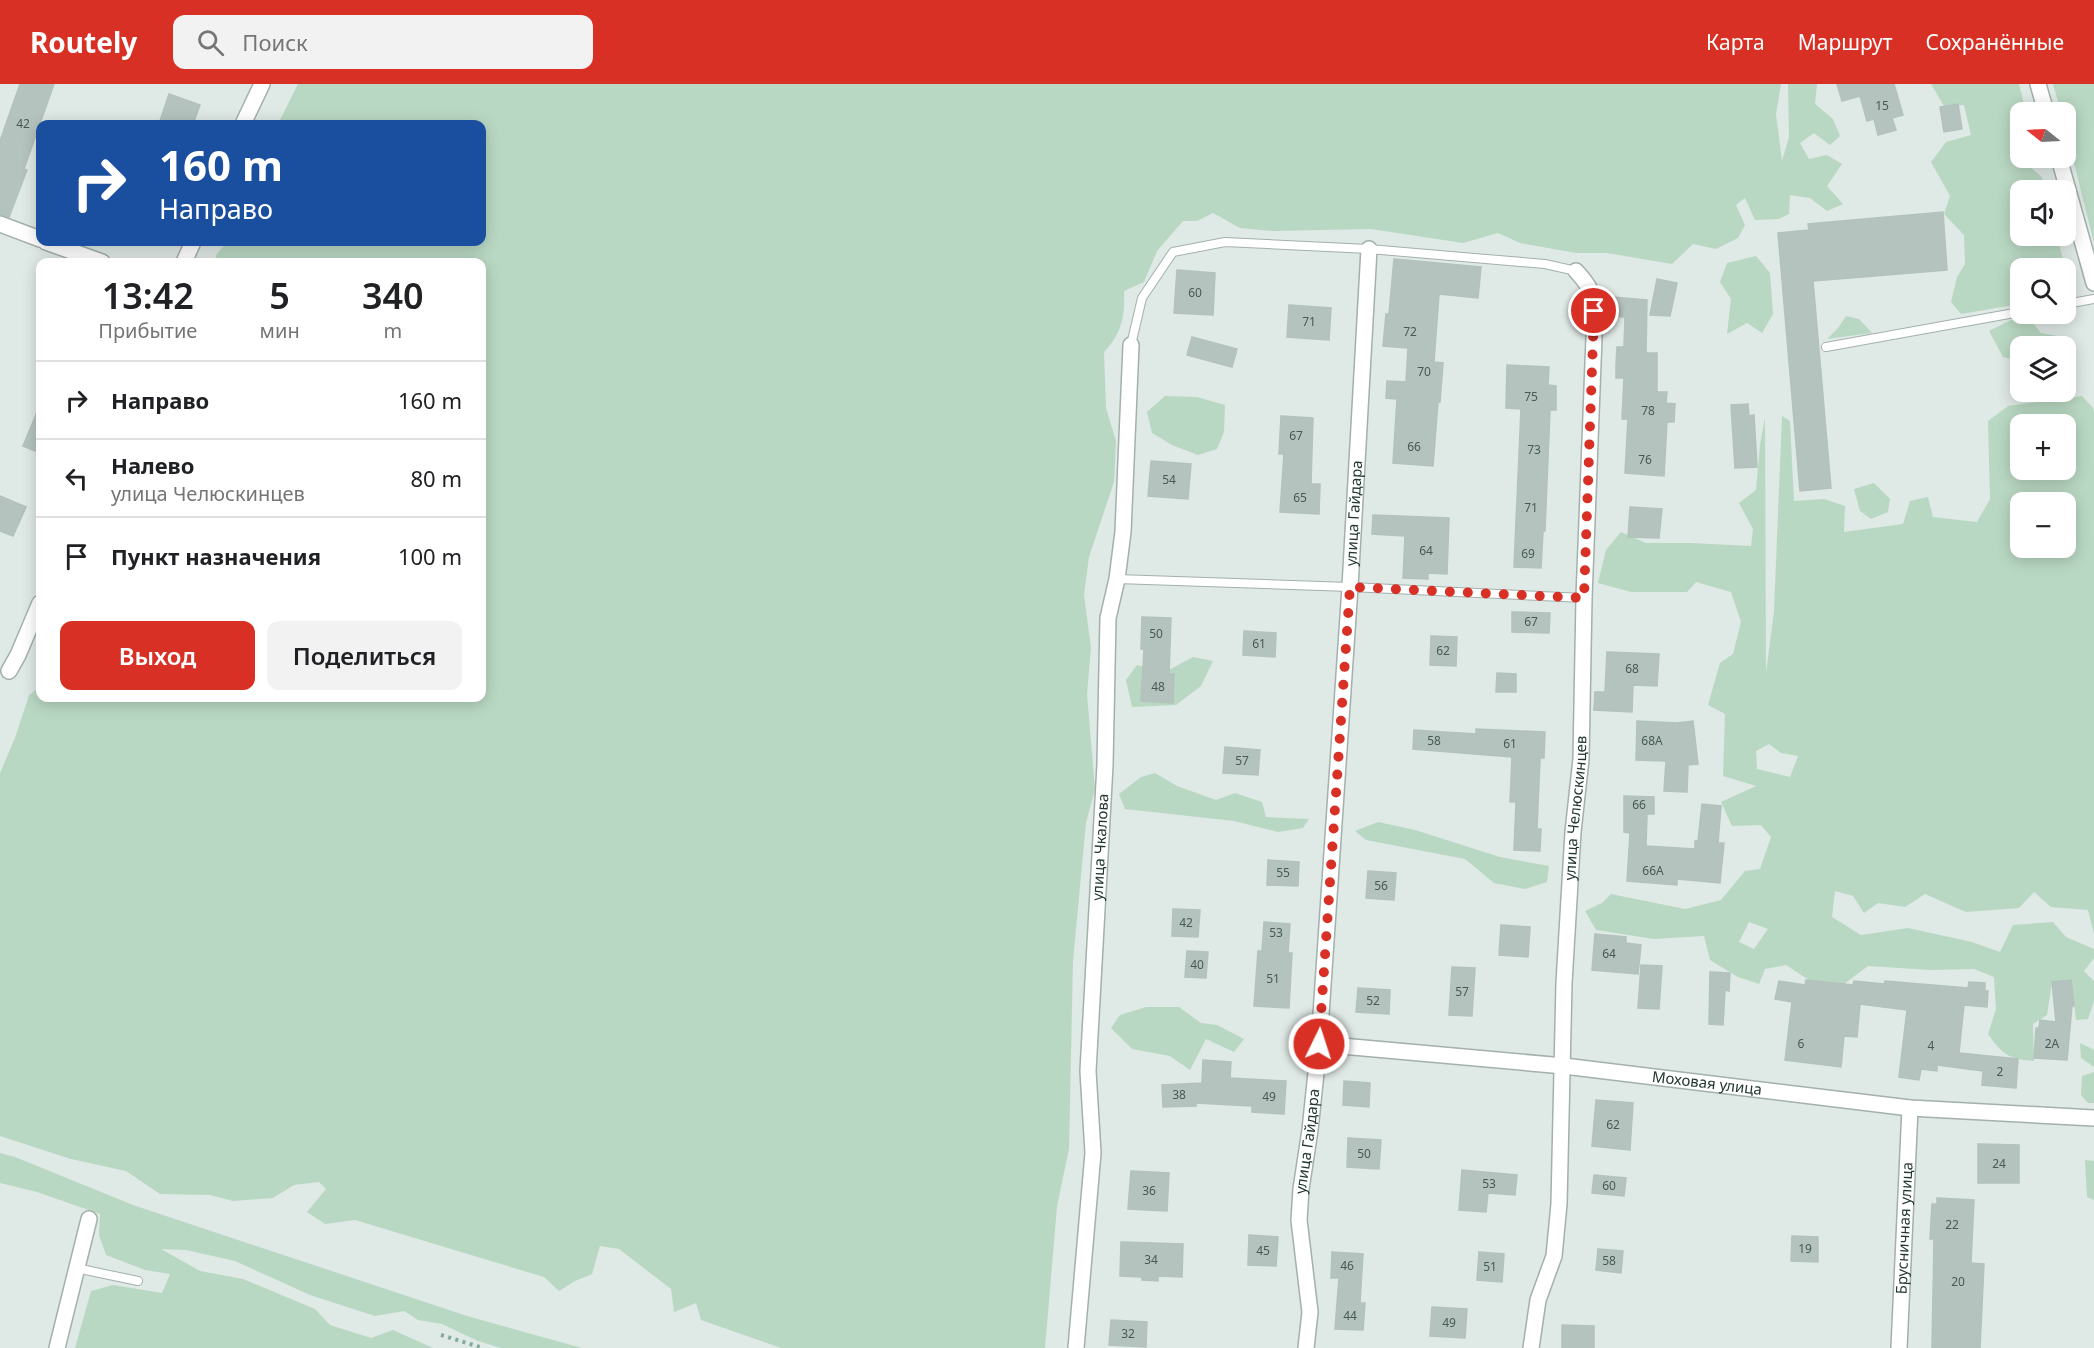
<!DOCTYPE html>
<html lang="ru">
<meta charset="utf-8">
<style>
body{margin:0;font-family:"Noto Sans",sans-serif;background:#f2f2f2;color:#202124;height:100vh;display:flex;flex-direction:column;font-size:22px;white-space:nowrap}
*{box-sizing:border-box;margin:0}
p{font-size:20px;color:#757577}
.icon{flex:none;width:33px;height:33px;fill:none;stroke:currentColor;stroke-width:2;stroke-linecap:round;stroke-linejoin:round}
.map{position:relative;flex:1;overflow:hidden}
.drawer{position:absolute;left:36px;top:174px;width:450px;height:444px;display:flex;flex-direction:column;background:#fff;border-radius:12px;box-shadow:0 3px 15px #0003}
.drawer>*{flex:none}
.banner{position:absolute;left:36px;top:36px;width:450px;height:126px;border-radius:12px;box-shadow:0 3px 15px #0003;background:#1a4fa0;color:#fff;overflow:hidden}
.needle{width:39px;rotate:288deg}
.controls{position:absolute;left:2010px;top:18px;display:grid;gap:12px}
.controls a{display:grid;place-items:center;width:66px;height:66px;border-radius:12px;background:#fff;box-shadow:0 3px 15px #0003;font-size:30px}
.pin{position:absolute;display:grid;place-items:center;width:51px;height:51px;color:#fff;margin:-26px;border:3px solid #fff;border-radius:50%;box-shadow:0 2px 6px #0007}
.me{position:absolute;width:66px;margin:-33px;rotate:4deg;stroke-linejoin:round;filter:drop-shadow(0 0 4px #0008)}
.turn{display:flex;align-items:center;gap:21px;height:126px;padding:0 24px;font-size:27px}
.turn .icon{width:78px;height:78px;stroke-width:2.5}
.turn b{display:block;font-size:42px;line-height:51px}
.eta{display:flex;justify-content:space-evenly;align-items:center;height:102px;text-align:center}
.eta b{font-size:36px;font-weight:600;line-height:42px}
.primary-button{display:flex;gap:12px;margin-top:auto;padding:12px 24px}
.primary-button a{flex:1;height:69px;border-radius:12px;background:#d93025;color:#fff;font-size:24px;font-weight:600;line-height:69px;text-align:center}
.primary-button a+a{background:#f2f2f2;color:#202124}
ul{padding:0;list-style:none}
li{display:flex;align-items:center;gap:18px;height:78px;padding:0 24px;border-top:2px solid #e0e0e0}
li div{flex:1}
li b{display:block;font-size:22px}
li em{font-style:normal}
header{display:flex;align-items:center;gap:36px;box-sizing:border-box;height:84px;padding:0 30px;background:#d93025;color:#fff}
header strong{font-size:28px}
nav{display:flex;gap:33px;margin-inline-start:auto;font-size:21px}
.search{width:420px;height:54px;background:#f2f2f2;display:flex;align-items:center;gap:15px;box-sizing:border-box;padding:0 21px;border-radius:12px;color:#757577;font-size:22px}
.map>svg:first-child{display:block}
.green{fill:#b9d8c3;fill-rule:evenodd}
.building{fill:#b5c3be;stroke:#b2c2bc;stroke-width:1.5}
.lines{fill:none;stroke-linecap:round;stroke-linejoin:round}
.service-casing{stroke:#a3b0ac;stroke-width:10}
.minor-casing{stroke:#a3b0ac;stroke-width:18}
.path{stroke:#82a99f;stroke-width:4;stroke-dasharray:3 4.5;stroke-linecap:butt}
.service{stroke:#fff;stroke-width:8}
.minor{stroke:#fff;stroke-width:15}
.route{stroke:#d93025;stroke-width:10;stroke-dasharray:0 18}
.labels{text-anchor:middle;stroke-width:6;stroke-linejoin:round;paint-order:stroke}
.number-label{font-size:12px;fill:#475a55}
.street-label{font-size:15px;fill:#223732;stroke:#eff6f3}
</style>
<header>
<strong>Routely</strong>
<div class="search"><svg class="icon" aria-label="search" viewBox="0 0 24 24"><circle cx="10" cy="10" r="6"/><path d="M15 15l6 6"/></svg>Поиск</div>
<nav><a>Карта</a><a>Маршрут</a><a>Сохранённые</a></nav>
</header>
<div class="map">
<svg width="2094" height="1264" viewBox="0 0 2094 1264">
<rect width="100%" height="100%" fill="#dfe9e5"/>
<g class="green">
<path d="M298,0H1781L1776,30L1782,77L1789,53L1788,0H1817L1815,20L1833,35L1840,52L1830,61L1814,49L1800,59L1809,75L1827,71L1842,80L1827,102L1843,120L1827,127L1810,114L1790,111L1789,130L1779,135L1755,136L1745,114L1736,121L1745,141L1738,154L1716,165L1693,160L1672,180L1607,169H1576L1520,159L1498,149L1463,159L1371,145L1273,147L1240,144L1213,129L1197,137H1183L1157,167L1144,198L1124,207C1125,232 1122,249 1104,268L1106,324L1116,357L1114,398L1089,473L1084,511L1091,564L1087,610L1095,705L1086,739L1073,877L1069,1065L1057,1122L1045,1264H781L701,1236L696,1219L674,1228L671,1205L619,1165L600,1162L592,1190L575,1197L559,1207L544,1193L355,1136L325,1140L307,1128L326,1105L319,1098L294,1101L273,1114L233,1117L210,1111L160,1110L126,1087L71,1075L0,1052V689L15,654L29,611L40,603V614H482V178H217L216,171L227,158H482V40H278Z"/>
<polygon points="1931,0 2019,0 2026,28 2020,28 2020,74 2029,74 2028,81 2042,93 2045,106 2020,106 2020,152 2057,152 2065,184 2020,184 2020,220 1961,230 1951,218 1957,193 1965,180 1964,151 1944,130 1950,112 1931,78 1946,58 1971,51 1964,21 1944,22"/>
<polygon points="2053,0 2094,0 2094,159 2066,47 2066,28 2061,28"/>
<polygon points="1756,172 1770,189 1773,230 1762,249 1747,239 1727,250 1731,215 1720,198 1727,179"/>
<polygon points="1846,232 1859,235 1872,249 1827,255 1838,244"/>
<polygon points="2013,235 2032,238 2041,249 2057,252 2059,262 2020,262 2020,277 2003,273 1989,247"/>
<polygon points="1165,312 1197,313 1225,321 1224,348 1217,365 1198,371 1172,361 1152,349 1147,328"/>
<path d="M2082,312L2093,324L2094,329V850L2088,826L2051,823L2034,808L2019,824L1966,828L1925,810L1905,823L1878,819L1864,829L1853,812L1835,807L1832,833L1861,851L1908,844L1972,858L2000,868L2013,841L2053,838L2066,853L2094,865V874L2084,887L2094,897V917L2088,935L2076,936L2071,896L2052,898L2047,931L2033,940L2034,977C2008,975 2002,970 1988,950L1996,925L1994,893L1974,885L1931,886L1868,882L1844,900L1809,896L1786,881L1765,885L1759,900L1738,893L1710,876L1704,852L1654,855L1596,846L1585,827L1602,819L1611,810L1685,825L1721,816L1745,787L1760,785L1771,753L1761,741L1732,742L1721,718L1756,702L1723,692L1725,630L1708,621L1720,579L1733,570L1741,538L1731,508L1696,498L1687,508H1631L1598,499L1606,466L1621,448L1646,459H1690L1751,462L1753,445L1739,419L1756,406L1760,361L1765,334L1766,589L1774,527L1782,332L1790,337L1794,417L1824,415L1845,422L1844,448L1903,440L1910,417L1928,413L1933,433L1977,438L1990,415L1988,337L2008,322ZM2020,340H2066V386H2020ZM2020,418H2066V464H2020ZM1769,660L1781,669L1798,672L1790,693L1757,685L1756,667ZM1749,838L1768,845L1754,865L1739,858Z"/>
<polygon points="1874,399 1890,415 1888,428 1871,435 1860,427 1854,405"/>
<polygon points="1193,573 1213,577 1201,602 1176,621 1132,623 1126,596 1137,581 1165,588"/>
<polygon points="1155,689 1177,702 1216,716 1235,709 1262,718 1266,733 1309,735 1303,744 1278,748 1234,737 1125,725 1119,710 1141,693"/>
<polygon points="1378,738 1415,746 1500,773 1549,782 1547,798 1525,805 1494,799 1465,775 1366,756 1355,747"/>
<polygon points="1146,923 1179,923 1201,939 1217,941 1244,955 1234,968 1206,955 1190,986 1170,972 1132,965 1111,944 1120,931"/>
<polygon points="2080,959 2094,966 2094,983 2081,974"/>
<polygon points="2094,988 2094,1019 2088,1019 2081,1011 2082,992"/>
<polygon points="0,1069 15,1073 133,1121 467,1232 582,1264 501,1264 478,1257 442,1240 418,1236 404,1227 375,1232 310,1211 235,1177 186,1166 161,1165 200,1187 243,1195 315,1225 330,1241 371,1254 393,1246 433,1264 75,1264 91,1207 113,1201 162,1209 170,1190 145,1186 106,1171 99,1151 100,1130 37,1108 0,1099"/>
<polygon points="2085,1076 2094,1077 2094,1116 2087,1113"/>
</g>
<g class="building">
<polygon points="20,0 54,0 24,85 27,86 9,133 0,130 0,57"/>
<polygon points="1837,0 1894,0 1903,31 1892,34 1896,46 1878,51 1874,35 1867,37 1860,12 1842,17"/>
<polygon points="169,10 200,21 193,40 159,40"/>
<polygon points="1958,20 1962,45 1944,48 1940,23"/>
<polygon points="1943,128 1947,186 1813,197 1831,404 1800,407 1778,149 1809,146 1808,140"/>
<polygon points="1394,175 1481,183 1478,214 1439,210 1434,278 1443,279 1440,318 1438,318 1433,382 1393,379 1397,315 1386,314 1387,297 1406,298 1408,264 1383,262 1386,230 1389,230"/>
<polygon points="1177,186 1215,189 1213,231 1174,229"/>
<polygon points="1657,195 1677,199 1670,232 1650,231"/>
<polygon points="1612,213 1647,216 1646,269 1657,269 1657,308 1667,308 1666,319 1675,320 1674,338 1667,338 1664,392 1625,389 1628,335 1622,335 1624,294 1616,294 1616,281 1617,263 1624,263 1625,233 1611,232"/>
<polygon points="1289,221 1331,224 1329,256 1287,253"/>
<polygon points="1192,253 1237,265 1232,283 1187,271"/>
<polygon points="1507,281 1549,283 1548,301 1556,302 1556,326 1550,326 1545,447 1543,447 1541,484 1514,483 1521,325 1506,324"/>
<polygon points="1748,320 1749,332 1754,331 1757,383 1735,384 1731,321"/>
<polygon points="40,321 40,369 23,362"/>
<polygon points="1281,332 1313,334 1311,400 1320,400 1319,430 1280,428 1284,370 1279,370"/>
<polygon points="1151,377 1191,380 1188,415 1148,412"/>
<polygon points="0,412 26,423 13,452 0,447"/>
<polygon points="1630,423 1662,425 1659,454 1628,453"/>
<polygon points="1373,431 1449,434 1447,490 1428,489 1428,495 1403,494 1405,452 1372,450"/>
<polygon points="1512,528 1550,529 1549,549 1512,548"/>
<polygon points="1142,533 1171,534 1169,590 1174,590 1173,619 1141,617 1144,565 1141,565"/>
<polygon points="1244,547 1276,549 1275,573 1243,571"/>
<polygon points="1431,552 1457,553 1456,582 1430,581"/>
<polygon points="1607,568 1659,570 1657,602 1633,601 1632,628 1594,626 1595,608 1605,608"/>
<polygon points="1497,589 1516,590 1516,608 1496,608"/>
<polygon points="1637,637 1677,639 1693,637 1698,680 1688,681 1687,708 1664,707 1666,677 1636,676"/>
<polygon points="1476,645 1545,648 1544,674 1540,674 1537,745 1541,745 1540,767 1514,766 1516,718 1510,718 1512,673 1413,665 1414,646 1476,650"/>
<polygon points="1225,663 1260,666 1258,691 1223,689"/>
<polygon points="1624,712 1654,713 1654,730 1647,730 1646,762 1695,765 1695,757 1698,757 1702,720 1721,722 1718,759 1724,759 1720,799 1677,795 1677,801 1627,797 1630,749 1624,748"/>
<polygon points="1268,776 1299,778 1298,802 1267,801"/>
<polygon points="1368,787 1396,789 1394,816 1366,814"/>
<polygon points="1173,825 1200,826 1198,853 1172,852"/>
<polygon points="1264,838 1290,840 1288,869 1292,869 1289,924 1254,922 1258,867 1262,867"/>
<polygon points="1501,841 1530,843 1528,873 1499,871"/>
<polygon points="1595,850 1626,853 1626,859 1641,861 1638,890 1592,886"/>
<polygon points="1187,867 1208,868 1206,894 1185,893"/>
<polygon points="1641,881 1662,882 1659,925 1638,924"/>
<polygon points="1452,883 1475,884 1472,932 1449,931"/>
<polygon points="1710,888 1730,889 1729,907 1725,906 1723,941 1709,940"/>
<polygon points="1806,896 1853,901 1854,897 1884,900 1885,897 1968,904 1969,898 1985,899 1985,907 1988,907 1987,923 1964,921 1959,969 2018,975 2016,1004 1982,1001 1983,987 1937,981 1937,987 1921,985 1919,996 1899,993 1907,926 1860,920 1857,953 1844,952 1841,983 1785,976 1792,918 1775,915 1779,897 1805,901"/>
<polygon points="2071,896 2074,922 2072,922 2067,976 2034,974 2036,944 2039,944 2040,936 2056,938 2052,898"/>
<polygon points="1358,904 1390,906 1389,930 1356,928"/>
<polygon points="1203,976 1231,978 1230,994 1286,997 1284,1030 1252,1028 1252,1022 1196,1019 1196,1022 1163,1023 1162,1001 1202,999"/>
<polygon points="1344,997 1370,999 1369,1023 1343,1021"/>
<polygon points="1596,1016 1633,1019 1630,1066 1592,1062"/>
<polygon points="1348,1054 1381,1056 1379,1085 1347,1083"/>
<polygon points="1978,1060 2019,1061 2019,1099 1978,1099"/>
<polygon points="1462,1086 1517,1091 1515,1111 1488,1109 1486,1128 1459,1126"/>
<polygon points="1131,1087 1169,1089 1167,1127 1128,1125"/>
<polygon points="1594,1091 1626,1094 1624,1112 1592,1109"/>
<polygon points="1937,1114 1974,1116 1971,1179 1984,1180 1980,1264 1932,1264 1934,1155 1930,1155 1932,1120 1937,1120"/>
<polygon points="1249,1151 1278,1153 1276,1182 1248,1181"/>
<polygon points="1792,1152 1818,1153 1818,1178 1791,1177"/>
<polygon points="1121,1158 1183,1160 1182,1193 1158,1192 1158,1197 1142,1196 1142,1193 1120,1192"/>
<polygon points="1598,1165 1623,1167 1621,1189 1596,1186"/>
<polygon points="1332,1168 1363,1170 1360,1219 1365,1219 1363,1246 1335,1245 1339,1194 1331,1194"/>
<polygon points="1479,1168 1504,1170 1502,1198 1477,1196"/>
<polygon points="1432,1223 1467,1225 1465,1254 1430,1252"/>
<polygon points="1111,1236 1147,1238 1146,1263 1109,1261"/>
<polygon points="1562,1241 1594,1242 1594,1264 1562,1264"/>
</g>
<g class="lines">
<g class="service-casing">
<g id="service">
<polyline points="2066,220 2094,215"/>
<polyline points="1131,261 1142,214 1173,168 1225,158 1369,165 1545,180 1576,187"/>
<polyline points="1826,263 2020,228"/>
<polyline points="1117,495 1350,503 1584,514"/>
<polyline points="76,1184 138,1197"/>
</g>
</g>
<g class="minor-casing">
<g id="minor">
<polyline points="2038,0 2046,28"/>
<polyline points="243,40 262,0"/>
<polyline points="2059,74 2094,199"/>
<polyline points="0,140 40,155"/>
<polyline points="46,158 102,178"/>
<polyline points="184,178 193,158"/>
<polyline points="9,587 18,571 40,519"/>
<path id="s1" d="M1319,960L1564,982L1910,1024L2094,1034"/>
<polyline points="57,1264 89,1135"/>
<path id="s2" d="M1076,1264L1093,1069L1088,987L1105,681L1108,534L1117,495L1123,448L1131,261"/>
<path id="s3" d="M1306,1264L1310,1228L1299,1136L1301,1105L1310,1046L1319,960L1350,503L1369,165"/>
<path id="s4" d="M1531,1264L1538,1216L1554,1172L1559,1120L1564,899L1573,748L1581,675L1584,514L1595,227C1593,208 1589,201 1576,187"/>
<path id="s5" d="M1899,1264L1910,1024"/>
</g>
</g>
<polyline class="path" points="441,1251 483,1264"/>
<use href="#service" class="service"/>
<use href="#minor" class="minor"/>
</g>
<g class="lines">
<polyline class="route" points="1319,960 1350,503 1584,514 1594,227"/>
</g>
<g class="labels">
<g class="number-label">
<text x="1882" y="26">15</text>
<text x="23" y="44">42</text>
<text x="1195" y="213">60</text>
<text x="1309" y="242">71</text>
<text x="1410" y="252">72</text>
<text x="1424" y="292">70</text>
<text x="1531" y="317">75</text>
<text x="1648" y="331">78</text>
<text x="1296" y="356">67</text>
<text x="1414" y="367">66</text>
<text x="1534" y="370">73</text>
<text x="1645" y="380">76</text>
<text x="1169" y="400">54</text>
<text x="1300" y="418">65</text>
<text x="1531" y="428">71</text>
<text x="1426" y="471">64</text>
<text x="1528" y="474">69</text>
<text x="1531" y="542">67</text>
<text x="1156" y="554">50</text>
<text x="1259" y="564">61</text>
<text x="1443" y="571">62</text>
<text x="1632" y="589">68</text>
<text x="1158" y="607">48</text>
<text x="1434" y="661">58</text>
<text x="1652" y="661">68А</text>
<text x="1510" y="664">61</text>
<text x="1242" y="681">57</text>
<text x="1639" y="725">66</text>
<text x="1653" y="791">66А</text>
<text x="1283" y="793">55</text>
<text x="1381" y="806">56</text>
<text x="1186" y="843">42</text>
<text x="1276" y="853">53</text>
<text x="1609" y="874">64</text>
<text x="1197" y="885">40</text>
<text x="1273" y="899">51</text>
<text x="1462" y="912">57</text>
<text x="1373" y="921">52</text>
<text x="1801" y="964">6</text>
<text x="2052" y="964">2А</text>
<text x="1931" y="966">4</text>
<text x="2000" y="992">2</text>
<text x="1179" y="1015">38</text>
<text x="1269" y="1017">49</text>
<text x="1613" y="1045">62</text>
<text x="1364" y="1074">50</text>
<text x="1999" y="1084">24</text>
<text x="1489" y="1104">53</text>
<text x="1609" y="1106">60</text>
<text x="1149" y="1111">36</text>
<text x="1952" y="1145">22</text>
<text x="1805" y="1169">19</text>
<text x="1263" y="1171">45</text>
<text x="1151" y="1180">34</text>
<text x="1609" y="1181">58</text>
<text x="1347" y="1186">46</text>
<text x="1490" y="1187">51</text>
<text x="1958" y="1202">20</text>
<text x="1350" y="1236">44</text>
<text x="1449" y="1243">49</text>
<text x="1128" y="1254">32</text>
</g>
<g class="street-label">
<text dy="5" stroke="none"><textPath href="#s3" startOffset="838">улица Гайдара</textPath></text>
<text dy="5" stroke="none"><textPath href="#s4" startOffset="544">улица Челюскинцев</textPath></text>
<text dy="5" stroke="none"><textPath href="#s2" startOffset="502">улица Чкалова</textPath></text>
<text dy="5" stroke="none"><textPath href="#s1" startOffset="390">Моховая улица</textPath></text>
<text dy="5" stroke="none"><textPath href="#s3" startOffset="208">улица Гайдара</textPath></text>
<text dy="5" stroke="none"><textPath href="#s5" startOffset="120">Брусничная улица</textPath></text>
</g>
</g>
</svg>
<div class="controls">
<a><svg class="needle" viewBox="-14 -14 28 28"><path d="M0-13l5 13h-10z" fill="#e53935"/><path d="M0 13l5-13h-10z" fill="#757577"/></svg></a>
<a><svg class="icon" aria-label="sound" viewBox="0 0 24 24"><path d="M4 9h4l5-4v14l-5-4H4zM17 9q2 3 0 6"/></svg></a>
<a><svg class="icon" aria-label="search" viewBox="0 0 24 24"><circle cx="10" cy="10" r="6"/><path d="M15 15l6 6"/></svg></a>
<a><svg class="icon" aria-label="layers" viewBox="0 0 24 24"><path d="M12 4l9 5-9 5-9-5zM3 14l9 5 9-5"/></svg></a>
<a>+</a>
<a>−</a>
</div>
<div class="pin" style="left:1594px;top:227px;background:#d93025"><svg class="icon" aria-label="arrive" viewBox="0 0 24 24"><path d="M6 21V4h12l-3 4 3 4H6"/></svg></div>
<svg class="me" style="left:1319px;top:960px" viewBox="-20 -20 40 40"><circle r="17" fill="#d93025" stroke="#fff" stroke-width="3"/><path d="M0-11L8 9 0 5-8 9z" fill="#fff"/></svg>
<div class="banner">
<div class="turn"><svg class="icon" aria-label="right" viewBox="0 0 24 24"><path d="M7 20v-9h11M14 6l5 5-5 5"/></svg><div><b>160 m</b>Направо</div></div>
</div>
<section class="drawer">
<div class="eta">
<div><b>13:42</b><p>Прибытие</p></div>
<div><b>5</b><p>мин</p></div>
<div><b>340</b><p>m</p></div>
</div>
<ul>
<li><svg class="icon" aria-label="right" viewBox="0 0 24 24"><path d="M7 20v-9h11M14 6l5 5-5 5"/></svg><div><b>Направо</b></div><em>160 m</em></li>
<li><svg class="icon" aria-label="left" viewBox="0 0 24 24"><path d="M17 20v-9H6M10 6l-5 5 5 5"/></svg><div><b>Налево</b><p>улица Челюскинцев</p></div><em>80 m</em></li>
<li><svg class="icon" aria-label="arrive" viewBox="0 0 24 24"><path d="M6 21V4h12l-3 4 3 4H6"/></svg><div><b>Пункт назначения</b></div><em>100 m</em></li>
</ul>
<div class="primary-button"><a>Выход</a><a>Поделиться</a></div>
</section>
</div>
